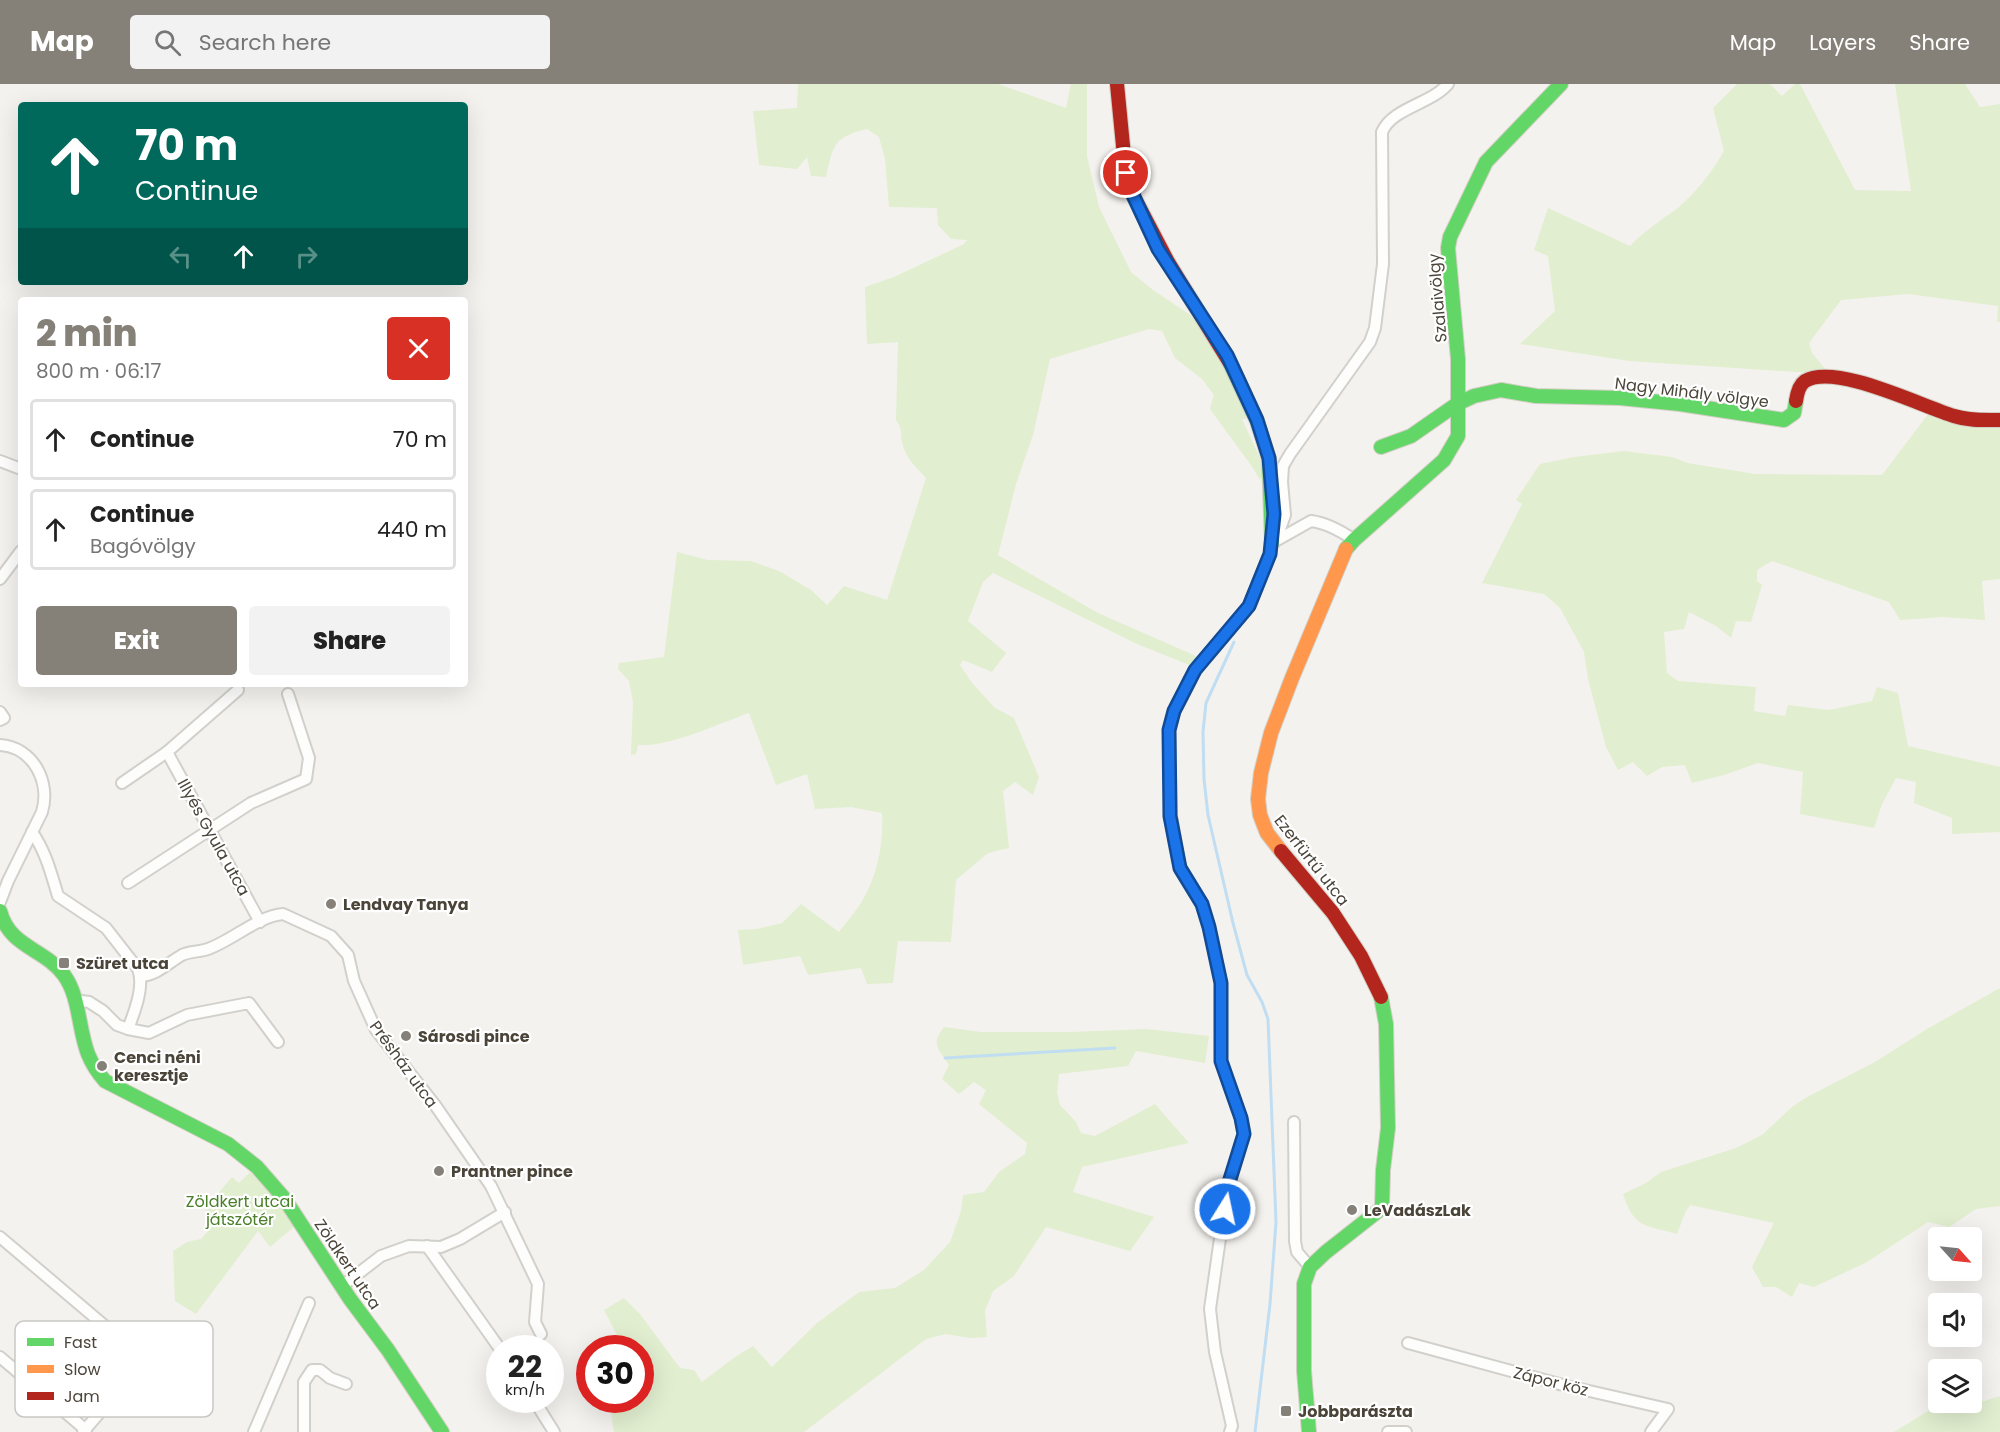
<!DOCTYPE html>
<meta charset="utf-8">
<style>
body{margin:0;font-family:Poppins,sans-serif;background:#f2f2f2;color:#222;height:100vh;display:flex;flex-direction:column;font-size:22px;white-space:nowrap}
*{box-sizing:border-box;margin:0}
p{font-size:20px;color:#767676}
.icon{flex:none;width:33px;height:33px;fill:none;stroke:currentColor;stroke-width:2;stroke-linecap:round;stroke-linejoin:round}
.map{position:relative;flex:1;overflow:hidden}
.details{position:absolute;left:18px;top:213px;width:450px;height:390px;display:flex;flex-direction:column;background:#fff;border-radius:6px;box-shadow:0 6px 24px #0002}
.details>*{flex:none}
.guide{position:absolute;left:18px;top:18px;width:450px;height:183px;border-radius:6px;box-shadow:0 6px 24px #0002;background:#00695c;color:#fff;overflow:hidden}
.needle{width:39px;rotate:117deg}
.tools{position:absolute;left:1928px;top:1143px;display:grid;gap:12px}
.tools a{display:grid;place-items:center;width:54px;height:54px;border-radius:6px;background:#fff;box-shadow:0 6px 24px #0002;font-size:30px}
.speed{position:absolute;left:486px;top:1251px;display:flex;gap:12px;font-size:30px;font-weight:700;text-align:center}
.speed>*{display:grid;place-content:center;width:78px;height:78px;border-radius:50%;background:#fff;box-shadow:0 6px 24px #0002;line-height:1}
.speed small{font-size:15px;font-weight:400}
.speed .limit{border:9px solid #d22;background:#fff;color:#111}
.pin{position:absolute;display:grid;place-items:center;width:51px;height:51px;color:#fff;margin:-26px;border:3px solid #fff;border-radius:50%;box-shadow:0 2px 6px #0007}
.me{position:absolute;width:66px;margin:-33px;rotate:10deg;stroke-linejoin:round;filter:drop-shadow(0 0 4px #0008)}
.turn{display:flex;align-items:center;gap:21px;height:126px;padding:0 18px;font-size:27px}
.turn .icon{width:78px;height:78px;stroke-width:2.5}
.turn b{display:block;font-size:42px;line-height:51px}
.lanes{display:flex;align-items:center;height:57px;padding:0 18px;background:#0003;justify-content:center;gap:30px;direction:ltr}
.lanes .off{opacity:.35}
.round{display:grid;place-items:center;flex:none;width:63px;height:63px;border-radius:6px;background:#f2f2f2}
.summary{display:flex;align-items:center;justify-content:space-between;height:102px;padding:0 18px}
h1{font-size:36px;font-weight:800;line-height:45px;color:#868178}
.button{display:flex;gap:12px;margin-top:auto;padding:12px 18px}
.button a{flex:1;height:69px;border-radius:6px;background:#868178;color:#fff;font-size:24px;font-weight:800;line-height:69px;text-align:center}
.button a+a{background:#f2f2f2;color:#222}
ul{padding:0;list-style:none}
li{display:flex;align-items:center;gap:18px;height:81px;margin:0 12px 9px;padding:0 6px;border:3px solid #e0e0e0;border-radius:6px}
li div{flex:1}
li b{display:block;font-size:22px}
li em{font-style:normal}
header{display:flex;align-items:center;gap:36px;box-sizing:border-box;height:84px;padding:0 30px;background:#868178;color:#fff}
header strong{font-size:28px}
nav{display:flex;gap:33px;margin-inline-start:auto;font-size:21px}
.search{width:420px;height:54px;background:#f2f2f2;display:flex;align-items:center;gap:15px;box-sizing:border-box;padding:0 21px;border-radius:6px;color:#767676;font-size:22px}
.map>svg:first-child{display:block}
.green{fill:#e1eecf}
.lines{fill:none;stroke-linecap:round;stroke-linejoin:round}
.stream{stroke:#c0ddf1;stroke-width:3}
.street-casing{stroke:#d2d0cb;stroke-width:14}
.fast-casing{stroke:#d3cfc5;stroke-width:16}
.slow-casing{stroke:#d3cfc5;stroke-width:16}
.jam-casing{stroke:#d3cfc5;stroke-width:16}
.street{stroke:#fdfdfc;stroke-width:10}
.fast{stroke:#63d668;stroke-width:14}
.slow{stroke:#ff974d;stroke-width:14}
.jam{stroke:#b3261e;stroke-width:14}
.route-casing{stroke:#114b97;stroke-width:15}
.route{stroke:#1a73e8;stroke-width:10}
.poi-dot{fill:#868178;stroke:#fff;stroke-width:2}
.labels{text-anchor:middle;stroke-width:4.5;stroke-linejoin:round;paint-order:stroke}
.street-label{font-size:16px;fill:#4b4439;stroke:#fff}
.poi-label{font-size:16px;font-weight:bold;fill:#4b4439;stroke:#fff;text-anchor:start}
.park-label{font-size:16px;fill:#4a7f2a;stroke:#fff}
.key{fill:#fff;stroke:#c9c7c4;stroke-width:1.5}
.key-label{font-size:16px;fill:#4b4439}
</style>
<header>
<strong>Map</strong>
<div class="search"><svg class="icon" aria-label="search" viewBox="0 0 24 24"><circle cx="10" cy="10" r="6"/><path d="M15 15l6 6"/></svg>Search here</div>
<nav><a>Map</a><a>Layers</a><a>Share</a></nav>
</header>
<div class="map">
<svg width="2000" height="1348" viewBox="0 0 2000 1348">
<rect width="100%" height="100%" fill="#f4f2ee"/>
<g class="green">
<path d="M798,0H998L1066,24L1071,0H1087V72L1099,123L1131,188L1153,206L1189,230L1209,251L1251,334L1242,335L1265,385L1260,396L1253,384L1210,325L1214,311L1202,295L1175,274L1162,247L1149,245L1050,275L1033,351L1016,400L998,471L1098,529L1198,573L1192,582L1137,560L993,489L983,498L968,537L1006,569L992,588L963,576L960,581L972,599L995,624L1014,634L1039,693L1033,711L1015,698L1003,707L1009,764L988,769L956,796L951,858L898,857L893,899L867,900L861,884L808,891L800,872L743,881L738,846L757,845L782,839L801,820L839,848C846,838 856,828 862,817C877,792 884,759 882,729L851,723L815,725L807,690L776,701L749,629C717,640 671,663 638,661L636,670L631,671L633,618L629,597L618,585L619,579L664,573L677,468L708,476L751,477L779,487L811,506L827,521L844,502L887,516L926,394C916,383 905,374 902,358C900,347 903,346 896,336L898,258L867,260L865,203L894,193L964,160L967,156L951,155L938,141L937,124L889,123L885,75L879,53L867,45C833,53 833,62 826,93L811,92L807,73L797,85L759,81L753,27L797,24Z"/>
<path d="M1737,0H1770L1782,12L1795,0H1800L1855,106L1911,107L1895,0H1965L1980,23L2000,20V238H1997L1998,222L1908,210L1841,216L1809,259L1812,269L1826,286L1811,289L1629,277L1520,260L1555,227L1548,172L1534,166L1548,124L1630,162C1645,146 1662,136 1679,123C1697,107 1712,88 1724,67L1713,24Z"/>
<polygon points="1929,329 2000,340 2000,495 1982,497 1985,536 1943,533 1900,536 1889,518 1772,477 1757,486 1757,497 1762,501 1751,538 1736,537 1731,554 1716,542 1689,528 1684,545 1664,548 1667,589 1678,597 1756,603 1754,627 1785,632 1788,621 1829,626 1872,617 1877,603 1898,609 1908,662 2000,683 2000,748 1952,750 1952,734 1914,719 1916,698 1896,694 1882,720 1874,744 1800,730 1803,688 1758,679 1724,691 1692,699 1685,681 1662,683 1647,692 1633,678 1618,686 1606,663 1588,595 1584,568 1560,524 1544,510 1482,499 1522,420 1516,416 1540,380 1574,373 1624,367 1672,373 1688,379 1755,390 1882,391"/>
<path d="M2000,904V1122L1976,1125L1949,1143L1928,1138L1867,1178L1814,1203L1799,1199L1792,1213L1776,1203H1763L1752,1183L1774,1139L1690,1121L1685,1129L1677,1150C1646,1141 1634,1145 1623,1110L1646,1099L1661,1088L1736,1064L1762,1051L1792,1023L1807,1013L1875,978L1927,945Z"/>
<path d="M944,943L981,948H1071L1146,945L1209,952L1205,979L1136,967L1128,982L1059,990L1057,1008L1060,1021L1076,1038L1081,1049L1095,1052L1155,1020L1189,1059L1082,1083L1073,1108L1154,1133L1130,1167L1046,1143L1014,1192L993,1207L985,1227L987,1253L970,1254L946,1250L926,1255L804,1348H614L611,1329L601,1316H640V1264H605L618,1253L604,1226L624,1214L640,1230L680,1284L694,1286L702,1298L735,1273L753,1262L772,1283L817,1239L859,1208L895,1204L924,1186L950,1158L961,1127L963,1111L984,1108L999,1088L1025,1070L1027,1059L979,1020L986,1006L974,998L959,1010L942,995L949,981C939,965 930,961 944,943Z"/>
<polygon points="250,1088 283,1122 295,1142 270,1163 258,1147 196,1230 175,1217 173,1167 187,1158 201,1155 215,1139 205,1125 232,1093 239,1099"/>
<polygon points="2000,1312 2000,1348 1894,1348 1941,1319 1971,1317 1978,1319"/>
</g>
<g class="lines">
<g class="stream">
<polyline points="1234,558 1206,619 1203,648 1204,695 1208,731 1233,839 1247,891 1262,918 1268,935 1276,1138 1270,1220 1255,1348"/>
<polyline points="945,974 1115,964"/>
</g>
<g class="street-casing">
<g id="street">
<polyline points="0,377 21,385"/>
<path d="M1279,448L1285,431L1282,398L1283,382L1290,370L1370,258L1375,244L1383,180L1382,48C1392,24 1431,20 1448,0"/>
<polyline points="0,495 21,467"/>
<polyline points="0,628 4,634 0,636"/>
<path d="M0,661C33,663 51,698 42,728L8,797L0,818"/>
<polyline points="167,668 260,838"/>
<polyline points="122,699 167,668 238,606"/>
<path d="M32,748C46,768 51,789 58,812L106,844L138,885C145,902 134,929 128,945"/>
<polyline points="128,799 251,719 306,695 309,674 288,610"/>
<path d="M141,892C157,891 168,879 182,871C190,867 200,868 208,865C233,856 258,832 283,830L331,852L348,871L354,897L376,946L435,1021L491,1102L538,1200L535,1238L541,1250"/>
<polyline points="74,916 89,918 103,927 117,941 128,945 149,949 187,931 249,919 278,958"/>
<polyline points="1294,1038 1295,1157 1297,1168 1310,1183"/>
<polyline points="0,1153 145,1276 83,1348"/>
<polyline points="427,1162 500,1265"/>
<polyline points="342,1202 381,1172 409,1162 441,1163 460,1155 505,1128"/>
<polyline points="1408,1259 1563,1301 1668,1325 1651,1348"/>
<polyline points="0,1273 86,1346"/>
<polyline points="534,1316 554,1348"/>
<polyline points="254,1348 309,1219"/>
<polyline points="304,1348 304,1298 312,1286 320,1286 330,1294 346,1300"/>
<path d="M1230,1348L1232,1342L1215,1268L1210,1225L1227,1105L1244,1050L1241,1034L1221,977V899L1209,843L1202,820L1180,784L1171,732L1169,647L1174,627L1195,586L1249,522L1270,470L1272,459L1311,437C1327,439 1341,447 1354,456"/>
<polyline points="1388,1348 1406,1348"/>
</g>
</g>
<g class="fast-casing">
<g id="fast">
<polyline points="1230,279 1257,337 1269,375 1272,459"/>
<polyline points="1381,363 1411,352 1457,320 1474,312 1501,306 1536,312 1620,314 1680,320 1784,336 1794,329 1796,317"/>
<polyline points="1346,465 1354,456 1444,376 1458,352 1458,275 1448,164 1450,153 1486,78 1561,0"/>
<path d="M0,827C10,864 44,864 64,891C80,913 78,944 88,970C92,980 98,989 105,997L228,1060L257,1083L284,1114L350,1215L388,1266L442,1348"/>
<polyline points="1309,1348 1304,1287 1304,1200 1310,1183 1326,1168 1382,1124 1383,1086 1388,1044 1386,940 1381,913"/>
</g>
</g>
<g class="slow-casing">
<polyline id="slow" points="1281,767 1267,749 1260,731 1258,715 1261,689 1271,649 1292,594 1346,465"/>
</g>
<g class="jam-casing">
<g id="jam">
<polyline points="1117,0 1124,72 1134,113 1168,178 1230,279"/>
<path d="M1796,317C1797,310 1799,301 1805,297C1836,279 1921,322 1954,332C1969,337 1985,336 2000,336"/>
<polyline points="1281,767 1333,829 1361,872 1381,913"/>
</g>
</g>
<use href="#street" class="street"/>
<use href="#fast" class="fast"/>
<use href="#slow" class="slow"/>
<use href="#jam" class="jam"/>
</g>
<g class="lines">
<g class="route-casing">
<polyline id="route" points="1126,89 1133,111 1158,165 1227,271 1257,336 1269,374 1274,430 1270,470 1249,522 1195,586 1174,627 1169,646 1170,732 1180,784 1202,820 1209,843 1221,899 1221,977 1241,1034 1244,1050 1227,1105 1225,1125"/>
</g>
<use href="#route" class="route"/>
</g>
<g class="poi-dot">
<circle cx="331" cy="820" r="6"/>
<rect x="58" y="873" width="12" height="12" rx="3"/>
<circle cx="406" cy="952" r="6"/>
<circle cx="102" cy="982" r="6"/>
<circle cx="439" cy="1087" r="6"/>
<circle cx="1352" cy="1126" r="6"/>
<rect x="1280" y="1321" width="12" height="12" rx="3"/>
</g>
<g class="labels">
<g class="street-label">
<text transform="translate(1437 214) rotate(-95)" y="6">Szalaivölgy</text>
<text transform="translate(1692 308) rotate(7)" y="6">Nagy Mihály völgye</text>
<text transform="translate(214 753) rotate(61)" y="6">Illyés Gyula utca</text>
<text transform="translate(1312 776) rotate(52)" y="6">Ezerfürtű utca</text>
<text transform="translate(404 980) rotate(54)" y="6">Présház utca</text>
<text transform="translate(348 1180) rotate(56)" y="6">Zöldkert utca</text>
<text transform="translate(1551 1297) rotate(14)" y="6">Zápor köz</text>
</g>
<g class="poi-label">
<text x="343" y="826">Lendvay Tanya</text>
<text x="76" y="885">Szüret utca</text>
<text x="418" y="958">Sárosdi pince</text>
<text x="114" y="979">Cenci néni<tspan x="114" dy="18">keresztje</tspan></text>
<text x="451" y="1093">Prantner pince</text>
<text x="1364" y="1132">LeVadászLak</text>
<text x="1298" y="1333">Jobbparászta</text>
</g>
<g class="park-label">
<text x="240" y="1123">Zöldkert utcai<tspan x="240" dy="18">játszótér</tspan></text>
</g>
</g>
<rect x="15" y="1237" width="198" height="96" rx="9" class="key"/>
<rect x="27" y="1254" width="27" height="8" fill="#63d668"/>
<rect x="27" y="1281" width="27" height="8" fill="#ff974d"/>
<rect x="27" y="1308" width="27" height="8" fill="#b3261e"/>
<g class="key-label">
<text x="64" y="1264">Fast</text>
<text x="64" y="1291">Slow</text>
<text x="64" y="1318">Jam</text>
</g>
</svg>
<div class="tools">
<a><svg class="needle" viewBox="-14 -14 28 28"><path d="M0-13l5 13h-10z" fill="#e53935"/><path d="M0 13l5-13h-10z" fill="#767676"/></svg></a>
<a><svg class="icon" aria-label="sound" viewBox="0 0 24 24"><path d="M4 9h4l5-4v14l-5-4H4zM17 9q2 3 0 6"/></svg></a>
<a><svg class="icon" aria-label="layers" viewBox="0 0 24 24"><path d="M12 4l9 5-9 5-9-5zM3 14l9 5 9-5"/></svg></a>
</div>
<div class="speed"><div>22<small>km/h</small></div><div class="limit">30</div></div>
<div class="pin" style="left:1126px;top:89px;background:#d93025"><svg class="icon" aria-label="arrive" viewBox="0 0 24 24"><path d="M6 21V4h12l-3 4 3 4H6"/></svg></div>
<svg class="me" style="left:1225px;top:1125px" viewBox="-20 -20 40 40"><circle r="17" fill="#1a73e8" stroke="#fff" stroke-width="3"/><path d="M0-11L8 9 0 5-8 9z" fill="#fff"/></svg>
<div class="guide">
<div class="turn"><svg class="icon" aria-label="ahead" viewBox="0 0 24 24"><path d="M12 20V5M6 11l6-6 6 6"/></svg><div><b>70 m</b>Continue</div></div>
<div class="lanes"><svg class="icon off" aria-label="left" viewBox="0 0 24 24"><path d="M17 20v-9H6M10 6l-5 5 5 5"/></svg><svg class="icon" aria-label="ahead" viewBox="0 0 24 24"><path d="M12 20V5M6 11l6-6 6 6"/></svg><svg class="icon off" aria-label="right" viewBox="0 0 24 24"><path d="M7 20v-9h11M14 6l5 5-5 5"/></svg></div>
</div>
<section class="details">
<div class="summary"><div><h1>2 min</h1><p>800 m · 06:17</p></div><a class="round" style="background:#d93025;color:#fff"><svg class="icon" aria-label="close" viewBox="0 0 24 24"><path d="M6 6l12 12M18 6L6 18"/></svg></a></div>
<ul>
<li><svg class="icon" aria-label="ahead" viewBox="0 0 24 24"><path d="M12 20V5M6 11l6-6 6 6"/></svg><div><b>Continue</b></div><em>70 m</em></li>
<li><svg class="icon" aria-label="ahead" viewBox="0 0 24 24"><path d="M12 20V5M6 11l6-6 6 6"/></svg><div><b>Continue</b><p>Bagóvölgy</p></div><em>440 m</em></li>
</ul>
<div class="button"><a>Exit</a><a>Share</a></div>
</section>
</div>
